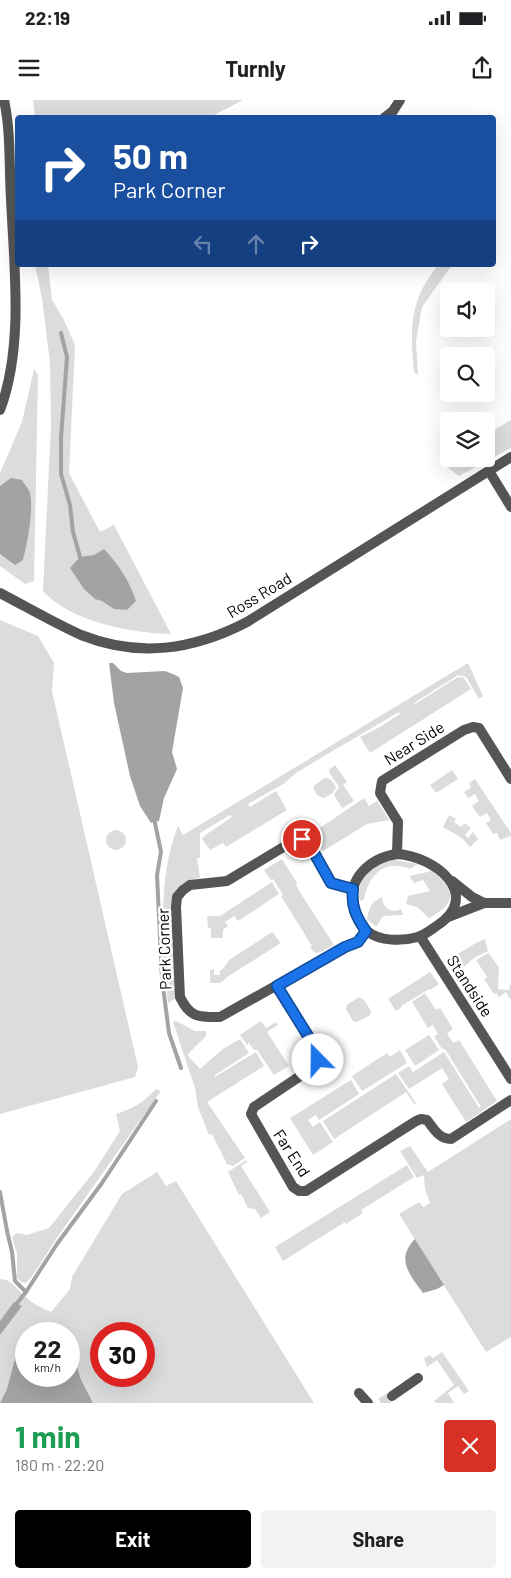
<!DOCTYPE html>
<meta charset="utf-8">
<style>
body{margin:0;font-family:Barlow,sans-serif;background:#f2f2f2;color:#202124;height:100vh;display:flex;flex-direction:column;font-size:19px;white-space:nowrap}
*{box-sizing:border-box;margin:0}
p{font-size:16px;color:#757577}
.icon{flex:none;width:28px;height:28px;fill:none;stroke:currentColor;stroke-width:2;stroke-linecap:round;stroke-linejoin:round}
.map{position:relative;height:1303px;overflow:hidden}
.drawer{display:flex;flex-direction:column;background:#fff;flex:1}
.drawer>*{flex:none}
.top-card{position:absolute;left:15px;top:15px;width:481px;height:152px;border-radius:5px;box-shadow:0 5px 20px #0002;background:#1a4fa0;color:#fff;overflow:hidden}
.tools{position:absolute;left:440px;top:182px;display:grid;gap:10px}
.tools a{display:grid;place-items:center;width:55px;height:55px;border-radius:5px;background:#fff;box-shadow:0 5px 20px #0002;font-size:25px}
.speed{position:absolute;left:15px;top:1222px;display:flex;gap:10px;font-size:25px;font-weight:700;text-align:center}
.speed>*{display:grid;place-content:center;width:65px;height:65px;border-radius:50%;background:#fff;box-shadow:0 5px 20px #0002;line-height:1}
.speed small{font-size:12px;font-weight:400}
.speed .limit{border:8px solid #d22;background:#fff;color:#111}
.pin{position:absolute;display:grid;place-items:center;width:42px;height:42px;color:#fff;margin:-21px;border:2px solid #fff;border-radius:50%;box-shadow:0 1px 5px #0007}
.me{position:absolute;width:55px;margin:-28px;rotate:338deg;stroke-linejoin:round;filter:drop-shadow(0 0 4px #0008)}
.turn{display:flex;align-items:center;gap:18px;height:105px;padding:0 15px;font-size:22px}
.turn .icon{width:65px;height:65px;stroke-width:2.5}
.turn b{display:block;font-size:35px;line-height:42px}
.lanes{display:flex;align-items:center;height:48px;padding:0 15px;background:#0003;justify-content:center;gap:25px;direction:ltr}
.lanes .off{opacity:.35}
.round{display:grid;place-items:center;flex:none;width:52px;height:52px;border-radius:5px;background:#f2f2f2}
.summary{display:flex;align-items:center;justify-content:space-between;height:85px;padding:0 15px}
h1{font-size:30px;font-weight:700;line-height:38px;color:#1e9e55}
.button{display:flex;gap:10px;margin-top:auto;padding:10px 15px}
.button a{flex:1;height:58px;border-radius:5px;background:#000;color:#fff;font-size:20px;font-weight:700;line-height:58px;text-align:center}
.button a+a{background:#f2f2f2;color:#202124}
.status{display:flex;justify-content:space-between;align-items:center;height:35px;padding:0 25px;background:#fff;direction:ltr}
.status svg{height:14px;fill:currentColor}
header{display:flex;justify-content:space-between;align-items:center;height:65px;padding:0 15px;background:#fff;font-size:22px;font-weight:700}
.map>svg:first-child{display:block}
.green{fill:#dcdcdc;fill-rule:evenodd}
.water{fill:#a3a3a3}
.lines{fill:none;stroke-linecap:round;stroke-linejoin:round}
.stream{stroke:#a3a3a3;stroke-width:4}
.minor-tunnel{stroke:#d9d9d9;stroke-width:10;stroke-dasharray:10 5;stroke-linecap:butt}
.minor{stroke:#555;stroke-width:10}
.route-casing{stroke:#114b97;stroke-width:12}
.route{stroke:#1a73e8;stroke-width:9}
.labels{text-anchor:middle;stroke-width:5;stroke-linejoin:round;paint-order:stroke}
.street-label{font-size:16px;fill:#000;stroke:#fff}
</style>
<div class="status"><b>22:19</b><svg viewBox="0 0 49 12"><path d="M0 12V9h3v3zM5 12V6h3v6zM10 12V3h3v9zM15 12V0h3v12zM26 1h20v11H26zM47 4h2v5h-2z"/></svg></div>
<header><svg class="icon" aria-label="menu" viewBox="0 0 24 24"><path d="M4 6h16M4 12h16M4 18h16"/></svg>Turnly<svg class="icon" aria-label="share" viewBox="0 0 24 24"><path d="M12 15V3M7 8l5-5 5 5M5 13v7h14v-7"/></svg></header>
<div class="map">
<svg width="511" height="1303" viewBox="0 0 511 1303">
<rect width="100%" height="100%" fill="#fff"/>
<g class="green">
<polygon points="33,0 243,0 210,17 35,17"/>
<path d="M35,165H48L52,200L63,218L75,245L69,373L100,432L114,425L171,534C131,533 71,522 43,491L51,325L50,263L42,198Z"/>
<path d="M438,165H452L422,207L416,241L418,275L414,272C410,228 409,201 438,165Z"/>
<polygon points="34,269 38,275 34,481 25,484 0,466 0,373 22,322"/>
<polygon points="511,320 511,348 459,376 443,364 451,359 486,359 486,335"/>
<polygon points="0,520 38,536 54,563 52,591 138,967 135,977 0,1014"/>
<path d="M468,563L483,596L479,599L466,577L458,575L414,603L415,604L458,577L464,578L471,589L370,653L360,637L378,628L400,614L399,612L319,659L296,673L285,683L248,704L250,707L276,691L287,710L226,747L223,743L210,750L202,739L204,736L232,717L230,715L200,733V758H197L200,778C188,780 179,784 173,796L176,898L168,903C162,849 157,777 178,726L183,735Z"/>
<polygon points="335,665 347,682 343,685 354,701 342,708 334,695 339,687 329,672 329,670"/>
<polygon points="452,670 458,679 436,693 430,685"/>
<path d="M324,678C331,678 332,681 336,687L333,693L324,698L318,696L314,690V686Z"/>
<polygon points="475,679 511,733 511,736 500,740 497,733 493,734 486,723 491,720 487,713 480,717 472,706 479,701 475,694 468,698 464,692 471,688 469,683"/>
<polygon points="364,698 369,706 377,701 389,720 367,724 323,751 314,737 322,731 320,728"/>
<polygon points="449,715 456,719 454,722 461,727 464,723 471,728 465,735 468,738 473,732 478,739 470,747 462,738 443,727"/>
<circle cx="116" cy="740" r="10"/>
<polygon points="282,759 297,783 296,785 301,794 334,845 321,852 315,853 310,847 312,846 281,796 283,795 273,779 271,780 264,770"/>
<path d="M395,760L418,764L410,769C384,758 368,776 364,800L360,801C354,779 376,763 395,760Z"/>
<path d="M432,771C457,791 457,803 429,818L417,807L406,804L408,796L430,791L423,780L414,783L409,776Z"/>
<polygon points="272,782 279,794 238,821 234,816 225,822 228,826 223,830 223,838 211,838 211,828 208,828 207,816 220,816"/>
<path d="M382,797C383,808 391,814 401,809L403,815L383,816L376,827L367,819C369,808 371,802 382,797Z"/>
<polygon points="272,832 281,843 227,877 227,878 220,883 210,883 210,870 214,869 214,875 220,875 220,870 222,870 229,860"/>
<polygon points="485,839 488,851 474,858 459,871 451,858 476,843"/>
<polygon points="489,853 499,868 498,889 509,890 510,884 511,885 511,900 506,892 499,897 496,893 494,894 484,879 487,877 476,860"/>
<polygon points="430,872 439,884 430,890 429,889 401,906 401,908 396,911 388,899"/>
<polygon points="425,893 436,910 440,908 453,929 447,933 453,943 459,940 497,1001 466,1022 442,984 449,979 442,968 409,989 398,973 409,966 413,972 444,952 479,1008 481,1007 445,949 442,949 434,936 438,934 433,925 428,928 412,902"/>
<polygon points="359,897 364,900 371,911 370,915 357,922 353,921 346,909 347,905"/>
<polygon points="176,921 195,931 206,931 206,936 188,954 189,957 200,969 223,949 240,939 249,953 215,975 215,977 256,952 264,966 207,1002 245,1058 233,1066 227,1064 212,1034 209,1035 198,1007 195,988 173,922"/>
<polygon points="261,921 266,928 276,922 278,925 267,932 289,966 274,975 257,950 254,950 249,943 247,945 240,935"/>
<polygon points="429,935 439,950 415,966 405,950"/>
<polygon points="400,950 407,963 362,991 352,976 387,953 390,957"/>
<polygon points="396,974 416,1003 414,1004 406,992 334,1039 323,1021"/>
<polygon points="351,980 359,994 319,1020 316,1015 308,1020 313,1027 320,1022 333,1042 313,1055 290,1018"/>
<path d="M156,989L161,991C128,1037 96,1083 63,1129C50,1147 40,1167 26,1183L21,1182L17,1178V1154L12,1137L17,1133L27,1135L49,1128L93,1073L120,1031L116,1014C133,1009 144,1002 156,989Z"/>
<polygon points="511,1019 511,1237 486,1252 399,1114 419,1102 423,1107 430,1103 425,1089 424,1075 417,1078 400,1051 410,1046 428,1072"/>
<polygon points="246,1060 247,1062 241,1066 270,1112 261,1118 255,1109 248,1108 241,1094 239,1095 228,1072"/>
<polygon points="407,1065 414,1077 361,1110 363,1113 346,1124 345,1122 283,1161 275,1147"/>
<path d="M157,1072L166,1086L176,1081L314,1303H0V1179C12,1179 17,1190 26,1197C33,1204 42,1208 51,1212L70,1189L72,1177L122,1094ZM26,1234H69V1276H26ZM101,1234H144V1276H101Z"/>
<polygon points="442,1252 469,1291 464,1294 458,1286 448,1293 454,1303 436,1303 434,1301 454,1285 437,1260 427,1267 424,1258 430,1255 433,1258"/>
</g>
<g class="water">
<path d="M11,378L22,380C24,384 29,389 30,393C34,407 27,446 23,460L15,465L0,454V386Z"/>
<path d="M104,449C119,465 129,480 136,501L127,510L114,509L102,501L95,499L84,489L70,468L80,457L94,455Z"/>
<polygon points="109,563 113,563 121,571 127,573 165,571 173,574 179,577 183,588 172,652 177,669 164,698 159,721 151,723 140,706 130,676 114,603"/>
<path d="M415,1139L444,1185L437,1189L423,1193C410,1175 395,1159 415,1139Z"/>
<polygon points="14,1202 22,1206 0,1235 0,1221"/>
<polygon points="26,1240 26,1276 69,1276 69,1249 72,1250 81,1280 93,1303 0,1303 7,1289 18,1248"/>
</g>
<g class="lines">
<g class="stream">
<polyline points="61,233 67,257 61,338 61,374 70,405 73,432 80,457"/>
<polyline points="155,723 161,752 157,775 162,879 169,933 181,968"/>
<polyline points="0,1092 7,1131 12,1152 15,1181 26,1192"/>
<polyline points="14,1207 26,1192 57,1144 102,1083 156,1001"/>
</g>
<polyline class="minor-tunnel" points="381,1303 392,1296"/>
<g class="minor">
<polyline points="384,18 393,11 400,0"/>
<path d="M0,310C24,247 14,166 11,99C9,66 11,32 4,0"/>
<polyline points="489,371 511,407"/>
<path d="M0,493C27,507 54,523 81,535C139,558 193,550 247,522L511,357"/>
<path d="M397,754C434,756 483,794 438,825C432,829 425,835 418,837C403,841 380,842 367,831C360,826 356,816 354,808C346,779 370,758 397,754Z"/>
<polyline points="397,754 398,722 380,693 382,681 464,630 473,627 479,628 511,679"/>
<polyline points="452,781 472,797 484,803"/>
<path d="M353,789L331,783L308,742L302,739L295,740L227,781L190,785L183,790L177,797L176,807L180,897C190,918 199,917 220,917L345,847L358,842L366,831"/>
<polyline points="448,817 484,803 511,803"/>
<polyline points="420,836 511,979"/>
<path d="M277,886L318,952V960L315,966L254,1007L251,1014L293,1087L299,1091H306L416,1021L421,1019L427,1020C434,1029 439,1039 451,1039L511,1000"/>
<polyline points="359,1293 368,1303"/>
<polyline points="392,1296 418,1278"/>
</g>
</g>
<g class="lines">
<g class="route-casing">
<path id="route" d="M302,739L308,742L331,783L353,789C351,806 356,817 366,831L358,842L345,847L277,886L318,952V960"/>
</g>
<use href="#route" class="route"/>
</g>
<g class="labels">
<g class="street-label">
<text transform="translate(259 495) rotate(-31)" y="6">Ross Road</text>
<text transform="translate(414 643) rotate(-32)" y="6">Near Side</text>
<text transform="translate(164 849) rotate(-92)" y="6">Park Corner</text>
<text transform="translate(470 886) rotate(57)" y="6">Standside</text>
<text transform="translate(292 1053) rotate(57)" y="6">Far End</text>
</g>
</g>
</svg>
<div class="tools">
<a><svg class="icon" aria-label="sound" viewBox="0 0 24 24"><path d="M4 9h4l5-4v14l-5-4H4zM17 9q2 3 0 6"/></svg></a>
<a><svg class="icon" aria-label="search" viewBox="0 0 24 24"><circle cx="10" cy="10" r="6"/><path d="M15 15l6 6"/></svg></a>
<a><svg class="icon" aria-label="layers" viewBox="0 0 24 24"><path d="M12 4l9 5-9 5-9-5zM3 14l9 5 9-5"/></svg></a>
</div>
<div class="speed"><div>22<small>km/h</small></div><div class="limit">30</div></div>
<div class="pin" style="left:302px;top:739px;background:#d93025"><svg class="icon" aria-label="arrive" viewBox="0 0 24 24"><path d="M6 21V4h12l-3 4 3 4H6"/></svg></div>
<svg class="me" style="left:318px;top:960px" viewBox="-20 -20 40 40"><circle r="19" fill="#fff"/><path d="M0-13L10 11 0 6-10 11z" fill="#1a73e8"/></svg>
<div class="top-card">
<div class="turn"><svg class="icon" aria-label="right" viewBox="0 0 24 24"><path d="M7 20v-9h11M14 6l5 5-5 5"/></svg><div><b>50 m</b>Park Corner</div></div>
<div class="lanes"><svg class="icon off" aria-label="left" viewBox="0 0 24 24"><path d="M17 20v-9H6M10 6l-5 5 5 5"/></svg><svg class="icon off" aria-label="ahead" viewBox="0 0 24 24"><path d="M12 20V5M6 11l6-6 6 6"/></svg><svg class="icon" aria-label="right" viewBox="0 0 24 24"><path d="M7 20v-9h11M14 6l5 5-5 5"/></svg></div>
</div>
</div>
<section class="drawer">
<div class="summary"><div><h1>1 min</h1><p>180 m · 22:20</p></div><a class="round" style="background:#d93025;color:#fff"><svg class="icon" aria-label="close" viewBox="0 0 24 24"><path d="M6 6l12 12M18 6L6 18"/></svg></a></div>
<div class="button"><a>Exit</a><a>Share</a></div>
</section>
